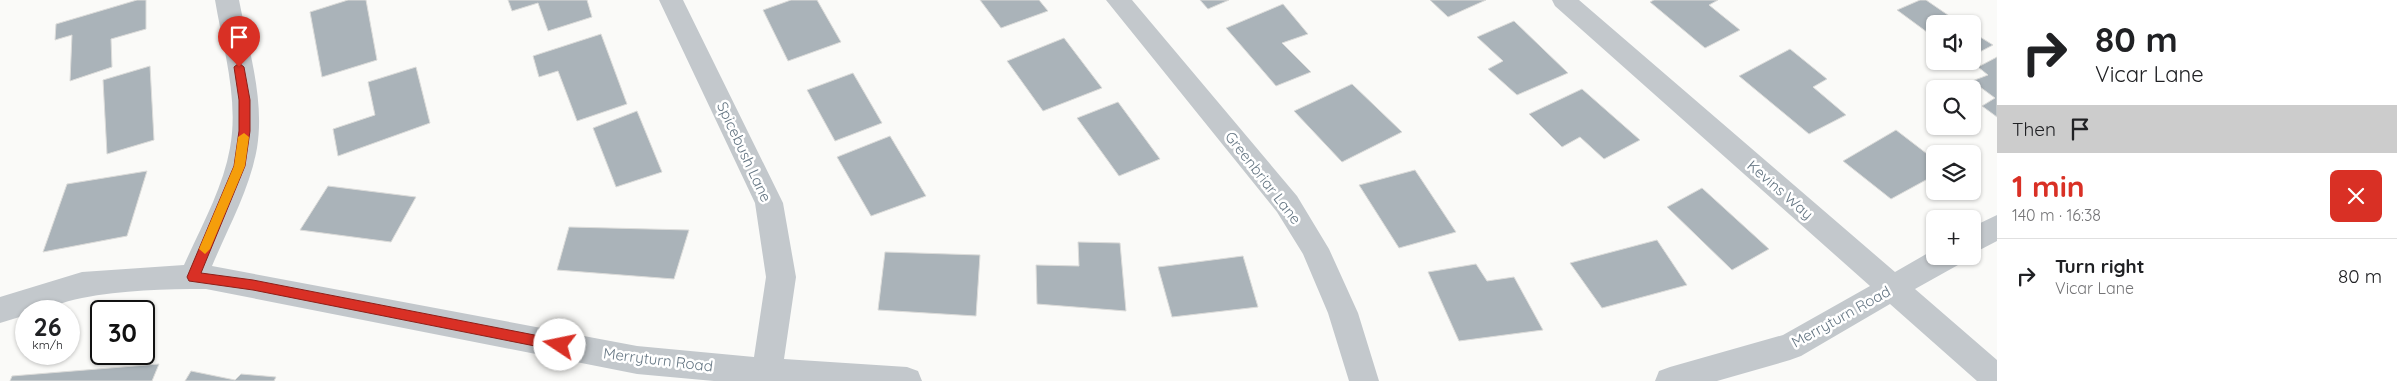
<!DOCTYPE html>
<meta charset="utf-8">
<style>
body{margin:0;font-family:Quicksand,sans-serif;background:#f6f6f6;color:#202124;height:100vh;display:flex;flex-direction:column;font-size:19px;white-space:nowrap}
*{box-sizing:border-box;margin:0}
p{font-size:16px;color:#757577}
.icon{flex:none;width:28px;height:28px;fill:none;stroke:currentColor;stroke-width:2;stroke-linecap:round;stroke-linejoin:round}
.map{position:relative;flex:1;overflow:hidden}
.details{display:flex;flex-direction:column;background:#fff;width:400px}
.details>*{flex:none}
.banner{background:#fff;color:#202124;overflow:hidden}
.tools{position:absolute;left:1926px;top:15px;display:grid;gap:10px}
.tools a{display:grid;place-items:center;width:55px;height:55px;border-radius:8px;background:#fff;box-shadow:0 1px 4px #0004;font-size:25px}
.speed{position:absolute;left:15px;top:300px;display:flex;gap:10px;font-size:25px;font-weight:700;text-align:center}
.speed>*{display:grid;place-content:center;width:65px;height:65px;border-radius:50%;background:#fff;box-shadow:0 1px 4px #0004;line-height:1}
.speed small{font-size:12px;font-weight:400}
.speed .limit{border:2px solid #111;border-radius:8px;background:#fff;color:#111}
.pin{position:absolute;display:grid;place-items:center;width:42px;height:42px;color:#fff;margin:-51px -21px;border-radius:50% 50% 50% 0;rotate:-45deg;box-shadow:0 0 5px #0007}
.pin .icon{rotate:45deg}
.me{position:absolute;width:55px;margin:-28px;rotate:281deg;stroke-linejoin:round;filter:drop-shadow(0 0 4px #0008)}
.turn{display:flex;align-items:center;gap:18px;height:105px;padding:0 15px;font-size:22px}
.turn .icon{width:65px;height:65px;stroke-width:2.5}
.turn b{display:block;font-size:35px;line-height:42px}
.then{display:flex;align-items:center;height:48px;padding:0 15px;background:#0003;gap:10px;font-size:19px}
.round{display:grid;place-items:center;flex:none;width:52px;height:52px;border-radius:8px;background:#f6f6f6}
.headline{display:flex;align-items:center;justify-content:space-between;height:85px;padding:0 15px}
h1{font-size:30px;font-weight:800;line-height:38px;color:#d93025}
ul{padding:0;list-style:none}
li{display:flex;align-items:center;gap:15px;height:75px;padding:0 15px;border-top:1px solid #e0e0e0}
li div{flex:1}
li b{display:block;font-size:19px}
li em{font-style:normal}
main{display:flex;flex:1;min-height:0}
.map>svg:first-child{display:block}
.building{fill:#aab3b9;stroke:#dcdcda}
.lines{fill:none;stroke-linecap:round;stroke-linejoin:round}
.minor{fill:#c3c8cc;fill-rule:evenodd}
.route{fill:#d93025;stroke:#8d1f18}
.slow{fill:#f59e0b}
.labels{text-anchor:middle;stroke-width:5;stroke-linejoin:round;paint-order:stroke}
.street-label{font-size:15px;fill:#657683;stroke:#fff}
</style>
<main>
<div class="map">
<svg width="1997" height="381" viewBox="0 0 1997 381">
<rect width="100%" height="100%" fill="#fafaf8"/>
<g class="building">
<polygon points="137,0 146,0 146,29 111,39 112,67 70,81 72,35 55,40 56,24"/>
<polygon points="348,0 366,0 377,60 322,77 310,12"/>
<polygon points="508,0 587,0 592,17 548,31 538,3 512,11"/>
<polygon points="791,0 817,0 841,42 788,61 763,10"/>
<polygon points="980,0 1039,0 1048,11 1001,28"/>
<polygon points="1200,0 1229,0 1208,9"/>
<polygon points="1430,0 1486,0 1448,17"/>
<polygon points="1654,0 1718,0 1709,5 1740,30 1705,48 1650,2"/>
<polygon points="1920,0 1926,0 1961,24 1935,24 1935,38 1897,10"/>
<polygon points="1283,4 1308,34 1282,43 1311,72 1276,86 1226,28"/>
<polygon points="1514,21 1568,73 1517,95 1488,69 1503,61 1477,37"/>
<polygon points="1972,32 1993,45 1972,56"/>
<polygon points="601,34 627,104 577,121 558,71 539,77 533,56"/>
<polygon points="1064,38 1102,88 1043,111 1007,61"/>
<polygon points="1790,49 1827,79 1813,87 1846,115 1809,134 1739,76"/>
<polygon points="1997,57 1997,117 1982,106 1995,98 1972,81 1988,75 1978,67"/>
<polygon points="150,66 154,140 107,154 103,80"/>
<polygon points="416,67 430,123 338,156 333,129 375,115 368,82"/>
<polygon points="853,73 882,123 835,141 807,90"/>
<polygon points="1352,84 1402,132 1342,162 1294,111"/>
<polygon points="1582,89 1640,140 1604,159 1580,137 1562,147 1529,114"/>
<polygon points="1118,102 1160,159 1119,176 1077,118"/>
<polygon points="637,111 662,172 616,187 593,128"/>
<polygon points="1896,130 1935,160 1935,175 1891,199 1843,161"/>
<polygon points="890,136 926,196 871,216 837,157"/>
<polygon points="1415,170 1456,232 1399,248 1359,185"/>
<polygon points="147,171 127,236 43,252 67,184"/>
<polygon points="328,186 416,197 391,242 300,230"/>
<polygon points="1702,188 1769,249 1732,270 1667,207"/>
<polygon points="569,227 689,230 674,279 557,270"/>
<polygon points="1657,240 1687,285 1602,308 1570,263"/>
<polygon points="1078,242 1120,243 1126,311 1037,304 1036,265 1079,266"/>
<polygon points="885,252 980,255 976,316 878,310"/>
<polygon points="1243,256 1258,307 1172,317 1158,267"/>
<polygon points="1476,264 1487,281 1514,277 1543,330 1459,341 1428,272"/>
<polygon points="159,364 152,381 10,381 12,376"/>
<polygon points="191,371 235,380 241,374 276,377 274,381 185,381"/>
</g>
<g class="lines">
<g class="minor">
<path d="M215,0H239C248,47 265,99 257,148C250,189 228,228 212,266L637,346L754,357L766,277L755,203L659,0H683L783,203L796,277L784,359L907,367L918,371L922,381H714L637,374L206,289C165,289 122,290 82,298C63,301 46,311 26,311V315L0,323V297L82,272L184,265C201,227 223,188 230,148C239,99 223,48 215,0Z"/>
<polygon points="1106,0 1132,0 1297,196 1329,249 1358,313 1379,381 1349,381 1328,313 1303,254 1277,212"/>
<polygon points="1552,0 1579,0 1895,272 1935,249 1935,256 1962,256 1958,265 1915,289 1997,360 1997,381 1977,381 1890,304 1801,356 1790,360 1717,381 1655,381 1659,371 1670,367 1783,335 1870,286 1555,6"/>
<polygon points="1997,215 1997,241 1972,254 1972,227"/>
</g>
</g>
<polygon class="route" points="239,63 244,67 250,100 250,131 245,166 201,273 253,280 560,340 565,341 567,345 565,349 560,351 253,290 189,281 187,277 234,166 239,131 239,100 234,67"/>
<polygon class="slow" points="244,133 249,137 245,166 210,249 205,254 199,249 234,166 238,137"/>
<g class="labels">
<g class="street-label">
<text transform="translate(744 152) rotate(65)" y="5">Spicebush Lane</text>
<text transform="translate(1263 178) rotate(52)" y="5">Greenbriar Lane</text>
<text transform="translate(1780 190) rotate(41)" y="5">Kevins Way</text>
<text transform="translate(1841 317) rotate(-29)" y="5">Merryturn Road</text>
<text transform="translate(658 360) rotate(7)" y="5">Merryturn Road</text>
</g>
</g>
</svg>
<div class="tools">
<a><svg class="icon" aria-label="sound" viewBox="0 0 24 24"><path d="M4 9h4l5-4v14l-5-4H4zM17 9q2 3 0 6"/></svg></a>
<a><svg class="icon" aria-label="search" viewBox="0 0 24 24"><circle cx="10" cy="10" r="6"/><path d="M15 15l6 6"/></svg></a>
<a><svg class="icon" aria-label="layers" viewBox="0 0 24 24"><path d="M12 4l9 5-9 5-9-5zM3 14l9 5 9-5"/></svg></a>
<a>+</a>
</div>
<div class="speed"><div>26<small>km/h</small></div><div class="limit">30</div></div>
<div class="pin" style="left:239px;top:67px;background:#d93025"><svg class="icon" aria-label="arrive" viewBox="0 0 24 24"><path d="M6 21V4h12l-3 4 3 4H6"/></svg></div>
<svg class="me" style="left:560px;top:345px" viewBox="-20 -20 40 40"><circle r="19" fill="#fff"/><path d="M0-13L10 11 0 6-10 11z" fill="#d93025"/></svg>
</div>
<section class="details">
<div class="banner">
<div class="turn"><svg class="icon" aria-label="right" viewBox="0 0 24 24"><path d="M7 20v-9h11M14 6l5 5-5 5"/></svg><div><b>80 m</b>Vicar Lane</div></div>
<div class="then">Then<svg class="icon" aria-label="arrive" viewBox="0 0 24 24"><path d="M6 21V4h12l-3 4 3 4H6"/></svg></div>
</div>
<div class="headline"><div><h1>1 min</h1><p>140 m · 16:38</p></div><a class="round" style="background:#d93025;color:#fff"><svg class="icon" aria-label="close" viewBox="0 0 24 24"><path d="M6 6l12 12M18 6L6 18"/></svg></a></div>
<ul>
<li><svg class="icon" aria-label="right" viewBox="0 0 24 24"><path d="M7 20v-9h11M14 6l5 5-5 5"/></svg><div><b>Turn right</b><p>Vicar Lane</p></div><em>80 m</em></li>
</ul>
</section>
</main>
